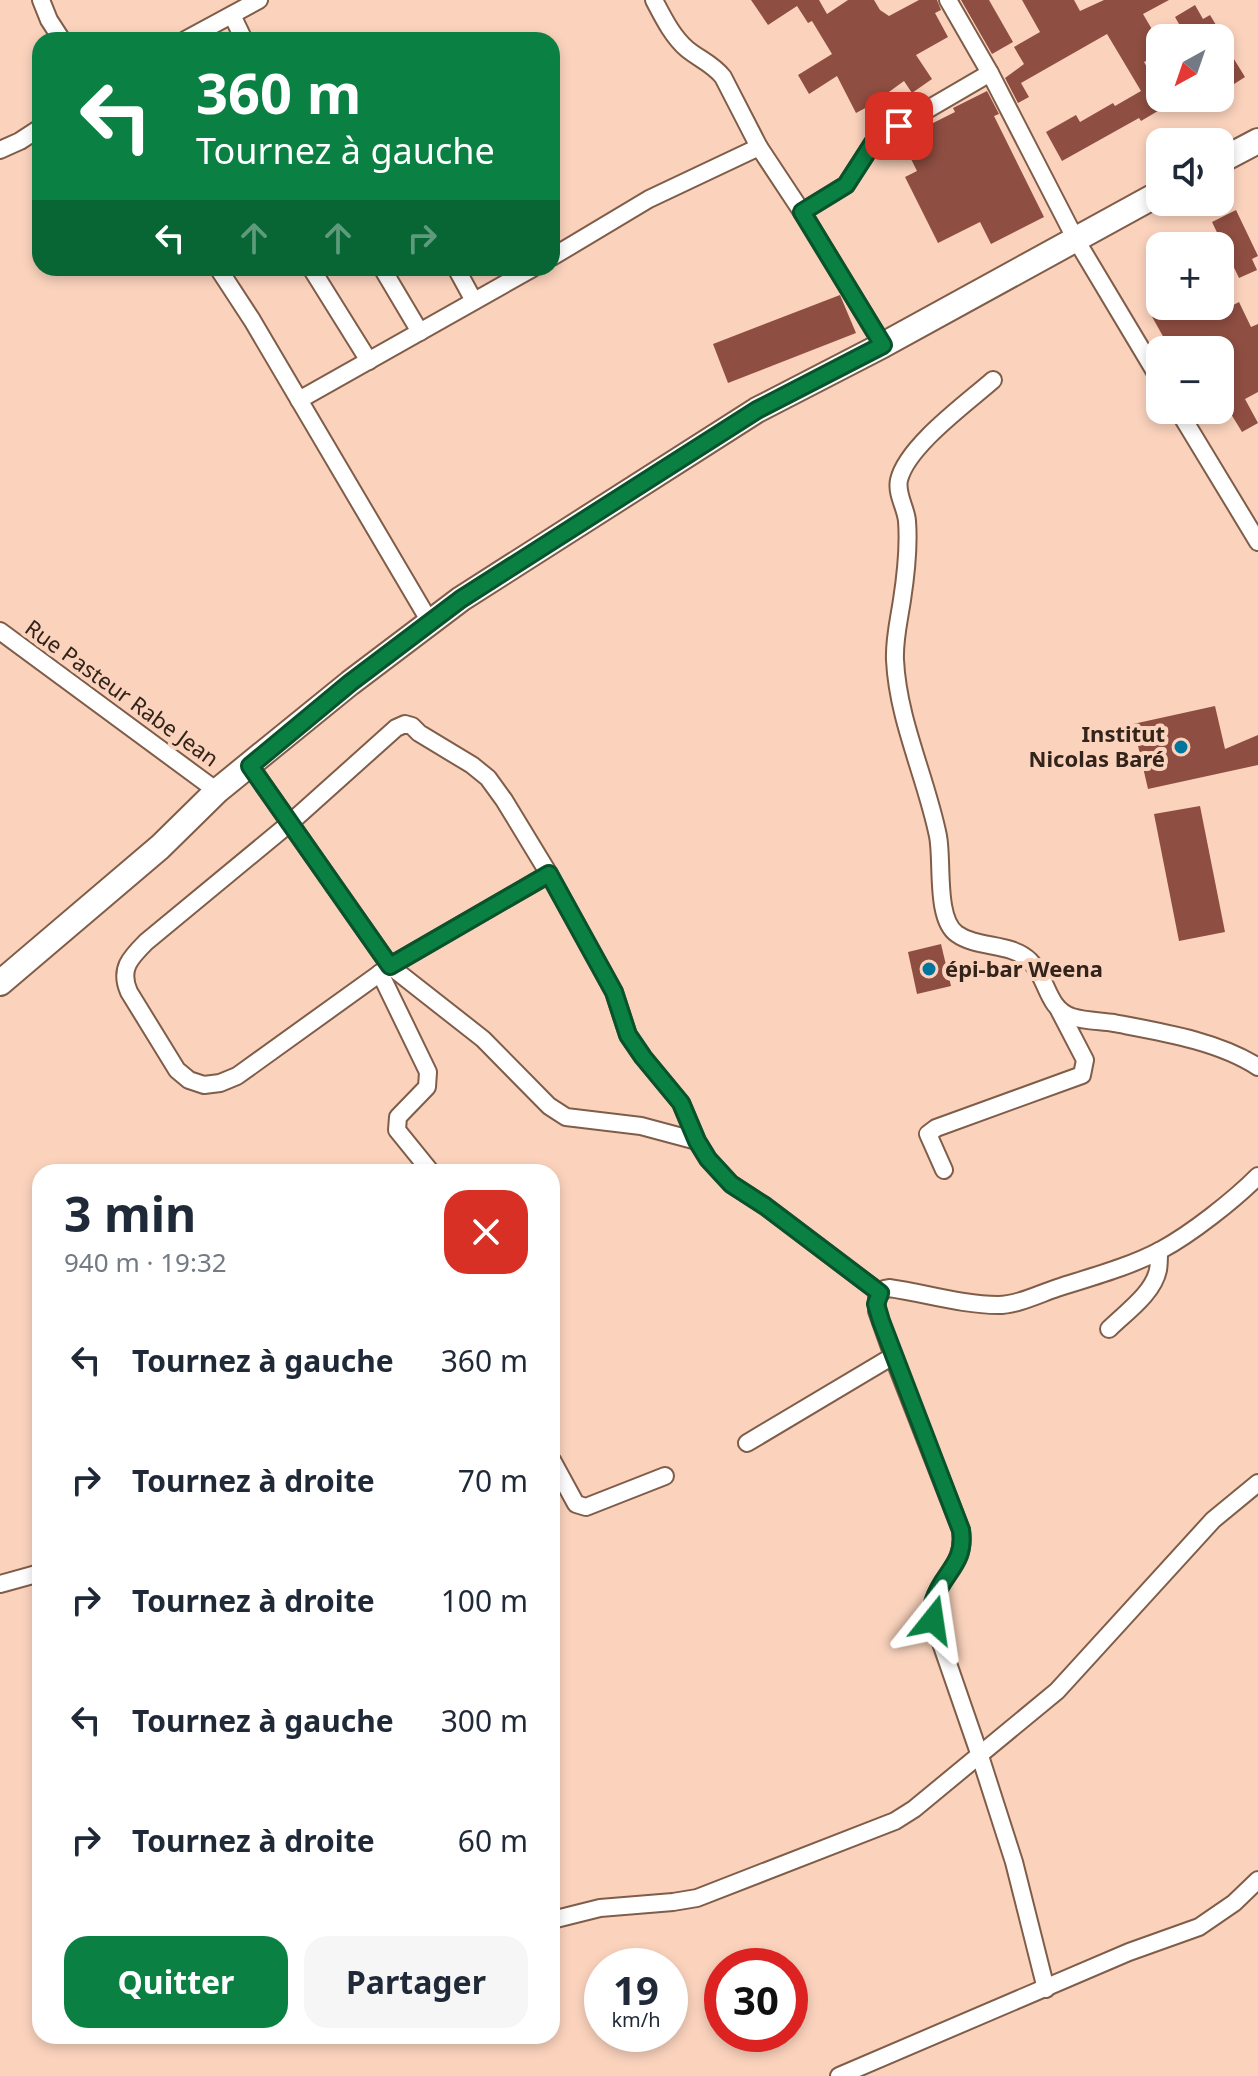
<!DOCTYPE html>
<html lang="fr">
<meta charset="utf-8">
<style>
body{margin:0;font-family:"Noto Sans",sans-serif;background:#f6f6f7;color:#1f2937;height:100vh;display:flex;flex-direction:column;font-size:30px;white-space:nowrap}
*{box-sizing:border-box;margin:0}
p{font-size:26px;color:#747a83}
.icon{flex:none;width:44px;height:44px;fill:none;stroke:currentColor;stroke-width:2;stroke-linecap:round;stroke-linejoin:round}
.map{position:relative;flex:1;overflow:hidden}
.sheet{position:absolute;left:32px;top:1164px;width:528px;height:880px;display:flex;flex-direction:column;background:#fff;border-radius:24px;box-shadow:0 4px 12px #0003}
.sheet>*{flex:none}
.guide{position:absolute;left:32px;top:32px;width:528px;height:244px;border-radius:24px;box-shadow:0 4px 12px #0003;background:#0b8043;color:#fff;overflow:hidden}
.needle{width:52px;rotate:220deg}
.tools{position:absolute;left:1146px;top:24px;display:grid;gap:16px}
.tools a{display:grid;place-items:center;width:88px;height:88px;border-radius:16px;background:#fff;box-shadow:0 4px 12px #0003;font-size:40px}
.speed{position:absolute;left:584px;top:1948px;display:flex;gap:16px;font-size:40px;font-weight:700;text-align:center}
.speed>*{display:grid;place-content:center;width:104px;height:104px;border-radius:50%;background:#fff;box-shadow:0 4px 12px #0003;line-height:1}
.speed small{font-size:20px;font-weight:400}
.speed .limit{border:12px solid #d22;background:#fff;color:#111}
.pin{position:absolute;display:grid;place-items:center;width:68px;height:68px;color:#fff;margin:-34px;border-radius:16px;box-shadow:0 4px 12px #0006}
.me{position:absolute;width:88px;margin:-44px;rotate:15deg;stroke-linejoin:round;filter:drop-shadow(0 0 6px #0008)}
.turn{display:flex;align-items:center;gap:28px;height:168px;padding:0 32px;font-size:36px}
.turn .icon{width:104px;height:104px;stroke-width:2.5}
.turn b{display:block;font-size:56px;line-height:68px}
.lanes{display:flex;align-items:center;height:76px;padding:0 32px;background:#0003;justify-content:center;gap:40px;direction:ltr}
.lanes .off{opacity:.35}
.round{display:grid;place-items:center;flex:none;width:84px;height:84px;border-radius:24px;background:#f6f6f7}
.summary{display:flex;align-items:center;justify-content:space-between;height:136px;padding:0 32px}
h1{font-size:48px;font-weight:700;line-height:60px}
.action{display:flex;gap:16px;margin-top:auto;padding:16px 32px}
.action a{flex:1;height:92px;border-radius:24px;background:#0b8043;color:#fff;font-size:32px;font-weight:700;line-height:92px;text-align:center}
.action a+a{background:#f6f6f7;color:#1f2937}
ul{padding:0;list-style:none}
li{display:flex;align-items:center;gap:24px;height:120px;padding:0 32px}
li div{flex:1}
li b{display:block;font-size:30px}
li em{font-style:normal}
.map>svg:first-child{display:block}
.building{fill:#8f4e42}
.lines{fill:none;stroke-linecap:round;stroke-linejoin:round}
.street-casing{stroke:#7f5d49;stroke-width:20}
.secondary-casing{stroke:#7f5d49;stroke-width:28}
.street{stroke:#fff;stroke-width:16}
.secondary{stroke:#fff;stroke-width:24}
.route-casing{stroke:#07532c;stroke-width:20}
.route{stroke:#0b8043;stroke-width:14}
.poi-dot{fill:#00769f;stroke:#fbd3bd;stroke-width:3}
.labels{text-anchor:middle;stroke-width:8;stroke-linejoin:round;paint-order:stroke}
.street-label{font-size:22px;fill:#32231b;stroke:#fbd3bd}
.poi-label{font-size:22px;font-weight:bold;fill:#32231b;stroke:#fbd3bd;text-anchor:end}
</style>
<div class="map">
<svg width="1258" height="2076" viewBox="0 0 1258 2076">
<rect width="100%" height="100%" fill="#fbd3bd"/>
<g class="building">
<polygon points="751,0 819,0 827,14 848,0 874,0 880,10 889,16 919,0 937,0 941,10 935,13 948,37 916,55 932,79 912,93 904,81 871,105 856,113 837,76 809,94 798,75 832,54 812,21 808,23 797,6 768,25"/>
<polygon points="961,0 989,0 1013,42 992,54"/>
<polygon points="1022,0 1074,0 1080,11 1104,0 1169,0 1143,14 1160,43 1160,53 1144,62 1160,90 1160,98 1164,98 1168,105 1141,121 1139,118 1062,161 1046,132 1076,115 1080,122 1113,103 1115,106 1141,91 1107,34 1021,83 1029,97 1018,103 1005,78 1024,64 1014,47 1040,32"/>
<polygon points="1195,5 1203,19 1210,15 1224,38 1221,38 1245,77 1220,93 1220,38 1187,38 1175,17"/>
<polygon points="987,91 999,114 994,116 1044,217 991,244 980,222 938,243 905,177 917,171 905,147 933,133 929,125 955,112 953,108"/>
<polygon points="1236,210 1258,256 1252,259 1257,270 1239,278 1212,222"/>
<polygon points="840,295 856,333 728,383 713,344"/>
<polygon points="1239,302 1251,327 1258,324 1258,392 1245,399 1258,423 1242,432 1228,409 1225,411 1220,402 1220,339 1199,350 1174,350 1167,338 1165,340 1150,313 1163,306 1222,306 1224,310"/>
<polygon points="1215,706 1225,749 1258,735 1258,765 1148,789 1133,724"/>
<polygon points="1200,806 1225,932 1179,941 1154,814"/>
<polygon points="941,944 951,986 917,994 908,952"/>
</g>
<g class="lines">
<g class="street-casing">
<g id="street">
<polyline points="41,0 49,20 62,40"/>
<path d="M654,0C663,17 672,36 687,49C699,59 713,64 723,77L759,147L802,212L883,345"/>
<polyline points="948,0 990,73 1075,238 1160,380"/>
<polyline points="232,15 244,40"/>
<polyline points="185,40 259,0"/>
<polyline points="0,150 20,141 40,128"/>
<polyline points="802,212 846,185 875,140 990,73"/>
<polyline points="552,257 649,199 759,147"/>
<polyline points="218,268 252,320 430,622"/>
<polyline points="311,268 369,361"/>
<polyline points="382,268 420,332"/>
<polyline points="456,268 474,301"/>
<path d="M993,380C967,403 907,446 899,480C896,494 906,508 907,521C909,547 906,574 902,600C899,620 894,640 895,660C898,721 926,777 938,836C943,861 935,919 957,934C978,949 1011,942 1030,961C1048,978 1046,1008 1072,1017C1085,1021 1101,1021 1114,1023C1161,1032 1218,1041 1258,1067"/>
<polyline points="299,400 533,268"/>
<polyline points="1178,410 1258,542"/>
<polyline points="0,631 217,791"/>
<polyline points="250,766 390,966 549,874"/>
<polyline points="380,973 428,1072 427,1087 398,1117 397,1130 431,1172"/>
<path d="M697,1141L641,1126L566,1117L549,1106L483,1039L390,966L237,1076L220,1083L204,1085L189,1080L177,1070L129,992C119,969 130,958 146,942L290,823L396,728L405,724L412,726L419,733L472,765L488,778L504,800L549,874L614,992L628,1035L643,1057L681,1103L697,1141L708,1159L731,1184L765,1206L880,1293"/>
<polyline points="944,1170 928,1134 936,1128 1082,1075 1085,1060 1059,1010"/>
<path d="M1109,1329C1125,1313 1153,1294 1158,1270C1159,1264 1159,1257 1159,1251"/>
<polyline points="747,1443 893,1356"/>
<polyline points="552,1460 576,1504 586,1507 665,1476"/>
<polyline points="0,1584 40,1573"/>
<polyline points="552,1920 600,1908 673,1902 697,1898 895,1821 914,1809 1057,1691 1213,1520 1258,1483"/>
<path d="M1046,1989L1014,1862L980,1756L933,1620C933,1614 932,1606 934,1600C943,1572 966,1565 961,1530L893,1356L877,1311V1298L884,1289L889,1288C925,1293 962,1305 998,1305C1017,1305 1039,1294 1057,1288C1091,1277 1129,1267 1161,1250C1191,1234 1234,1200 1258,1176"/>
<polyline points="839,2076 1129,1952 1199,1927 1234,1903 1258,1880"/>
</g>
</g>
<g class="secondary-casing">
<g id="secondary">
<polyline points="1220,161 1258,141"/>
<polyline points="0,983 160,847 217,791 350,683 461,599 757,410 883,345 1160,193"/>
</g>
</g>
<use href="#street" class="street"/>
<use href="#secondary" class="secondary"/>
</g>
<g class="lines">
<g class="route-casing">
<path id="route" d="M899,126L875,140L846,185L802,212L883,345L757,410L461,599L350,683L250,766L390,966L549,874L614,992L628,1035L643,1057L681,1103L697,1141L708,1159L731,1184L765,1206L880,1293L876,1304L881,1321L961,1530C966,1564 943,1572 934,1600C932,1606 933,1614 933,1620"/>
</g>
<use href="#route" class="route"/>
</g>
<g class="poi-dot">
<circle cx="1181" cy="747" r="8"/>
<circle cx="929" cy="969" r="8"/>
</g>
<g class="labels">
<g class="street-label">
<text transform="translate(122 693) rotate(36)" y="8">Rue Pasteur Rabe Jean</text>
</g>
<g class="poi-label">
<text x="1165" y="742">Institut<tspan x="1165" dy="25">Nicolas Baré</tspan></text>
<text x="945" y="977" text-anchor="start">épi-bar Weena</text>
</g>
</g>
</svg>
<div class="tools">
<a><svg class="needle" viewBox="-14 -14 28 28"><path d="M0-13l5 13h-10z" fill="#e53935"/><path d="M0 13l5-13h-10z" fill="#747a83"/></svg></a>
<a><svg class="icon" aria-label="sound" viewBox="0 0 24 24"><path d="M4 9h4l5-4v14l-5-4H4zM17 9q2 3 0 6"/></svg></a>
<a>+</a>
<a>−</a>
</div>
<div class="speed"><div>19<small>km/h</small></div><div class="limit">30</div></div>
<div class="pin" style="left:899px;top:126px;background:#d93025"><svg class="icon" aria-label="arrive" viewBox="0 0 24 24"><path d="M6 21V4h12l-3 4 3 4H6"/></svg></div>
<svg class="me" style="left:933px;top:1620px" viewBox="-20 -20 40 40"><path d="M0-17L14 15 0 8-14 15z" fill="#0b8043" stroke="#fff" stroke-width="4"/></svg>
<div class="guide">
<div class="turn"><svg class="icon" aria-label="left" viewBox="0 0 24 24"><path d="M17 20v-9H6M10 6l-5 5 5 5"/></svg><div><b>360 m</b>Tournez à gauche</div></div>
<div class="lanes"><svg class="icon" aria-label="left" viewBox="0 0 24 24"><path d="M17 20v-9H6M10 6l-5 5 5 5"/></svg><svg class="icon off" aria-label="ahead" viewBox="0 0 24 24"><path d="M12 20V5M6 11l6-6 6 6"/></svg><svg class="icon off" aria-label="ahead" viewBox="0 0 24 24"><path d="M12 20V5M6 11l6-6 6 6"/></svg><svg class="icon off" aria-label="right" viewBox="0 0 24 24"><path d="M7 20v-9h11M14 6l5 5-5 5"/></svg></div>
</div>
<section class="sheet">
<div class="summary"><div><h1>3 min</h1><p>940 m · 19:32</p></div><a class="round" style="background:#d93025;color:#fff"><svg class="icon" aria-label="close" viewBox="0 0 24 24"><path d="M6 6l12 12M18 6L6 18"/></svg></a></div>
<ul>
<li><svg class="icon" aria-label="left" viewBox="0 0 24 24"><path d="M17 20v-9H6M10 6l-5 5 5 5"/></svg><div><b>Tournez à gauche</b></div><em>360 m</em></li>
<li><svg class="icon" aria-label="right" viewBox="0 0 24 24"><path d="M7 20v-9h11M14 6l5 5-5 5"/></svg><div><b>Tournez à droite</b></div><em>70 m</em></li>
<li><svg class="icon" aria-label="right" viewBox="0 0 24 24"><path d="M7 20v-9h11M14 6l5 5-5 5"/></svg><div><b>Tournez à droite</b></div><em>100 m</em></li>
<li><svg class="icon" aria-label="left" viewBox="0 0 24 24"><path d="M17 20v-9H6M10 6l-5 5 5 5"/></svg><div><b>Tournez à gauche</b></div><em>300 m</em></li>
<li><svg class="icon" aria-label="right" viewBox="0 0 24 24"><path d="M7 20v-9h11M14 6l5 5-5 5"/></svg><div><b>Tournez à droite</b></div><em>60 m</em></li>
</ul>
<div class="action"><a>Quitter</a><a>Partager</a></div>
</section>
</div>
